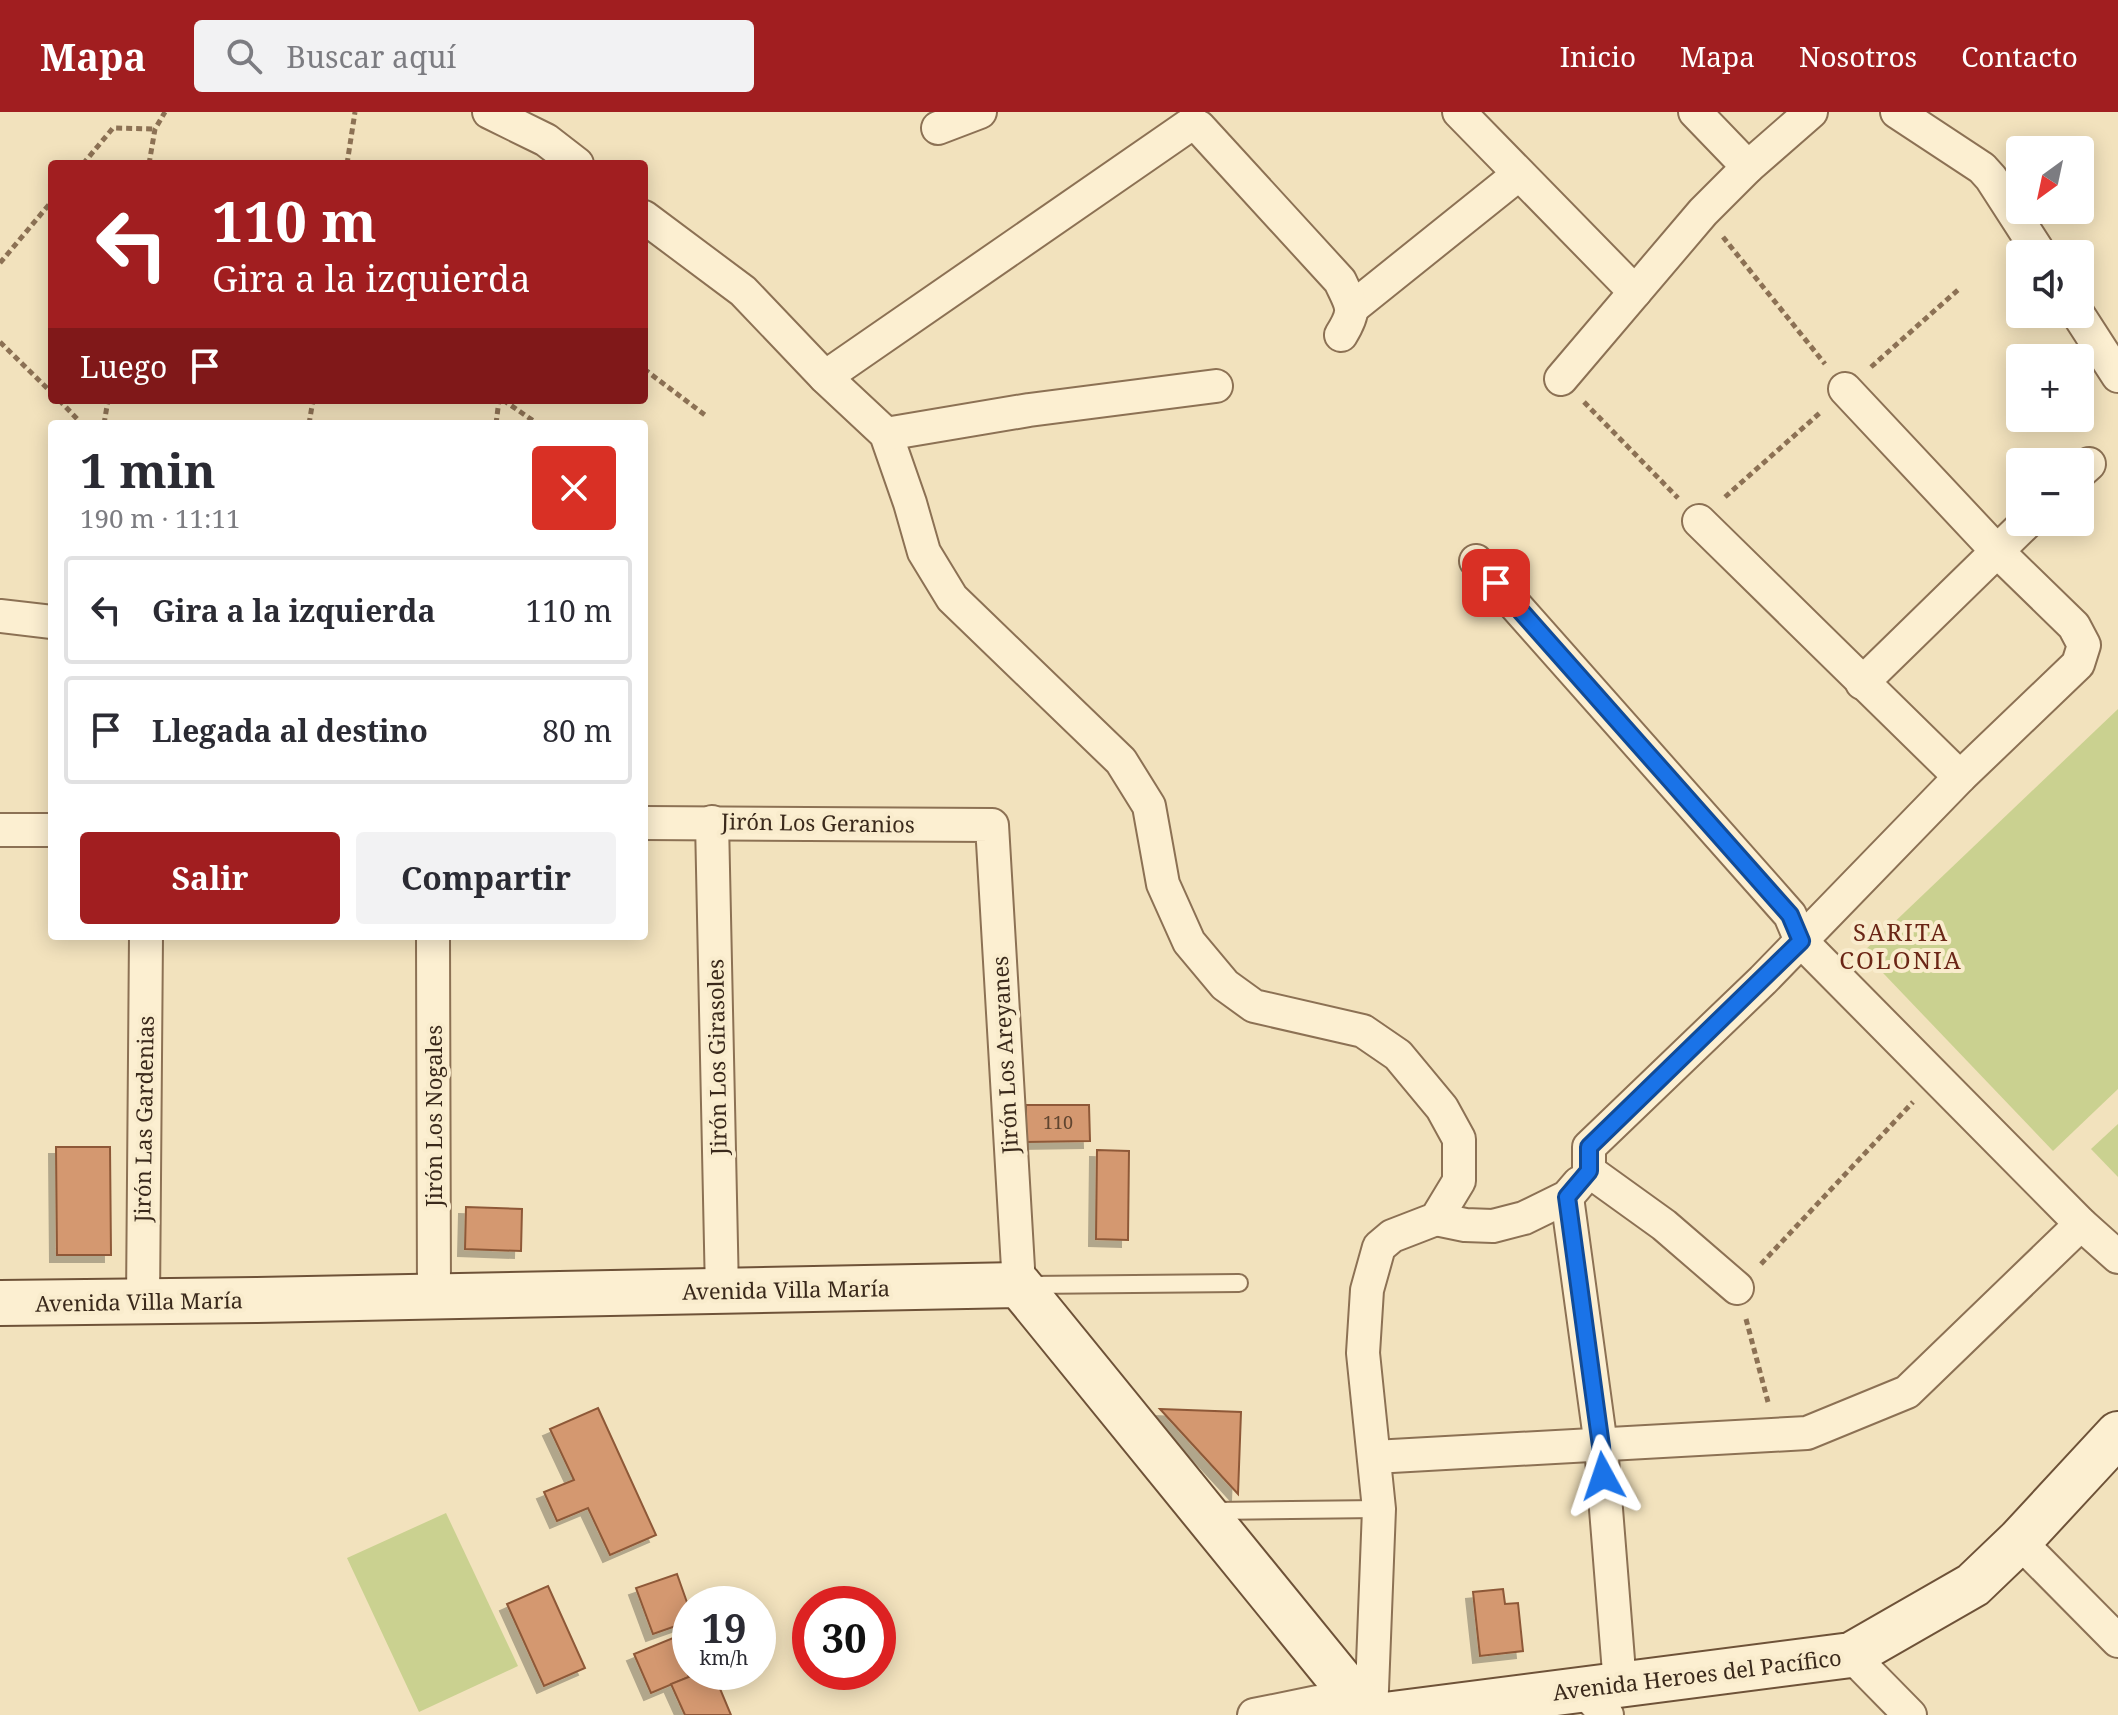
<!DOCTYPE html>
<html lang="es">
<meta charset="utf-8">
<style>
body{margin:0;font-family:"Noto Serif",serif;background:#f2f2f3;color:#2b2b33;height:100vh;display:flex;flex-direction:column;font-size:30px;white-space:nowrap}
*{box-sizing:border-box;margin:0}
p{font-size:26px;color:#7c7c81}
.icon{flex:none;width:44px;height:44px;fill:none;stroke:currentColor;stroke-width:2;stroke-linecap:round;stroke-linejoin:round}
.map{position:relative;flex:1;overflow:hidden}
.side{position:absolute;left:48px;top:308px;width:600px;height:520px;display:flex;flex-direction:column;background:#fff;border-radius:8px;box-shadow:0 4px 20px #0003}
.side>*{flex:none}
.top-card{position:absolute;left:48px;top:48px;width:600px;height:244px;border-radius:8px;box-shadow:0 4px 20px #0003;background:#a11e20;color:#fff;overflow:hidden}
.needle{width:52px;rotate:213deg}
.fabs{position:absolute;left:2006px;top:24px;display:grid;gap:16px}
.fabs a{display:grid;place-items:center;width:88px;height:88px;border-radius:8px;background:#fff;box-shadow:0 4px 20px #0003;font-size:40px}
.speed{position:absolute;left:672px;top:1474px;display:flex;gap:16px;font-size:40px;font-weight:700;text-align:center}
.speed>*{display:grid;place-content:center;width:104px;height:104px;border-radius:50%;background:#fff;box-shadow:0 4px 20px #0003;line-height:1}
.speed small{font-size:20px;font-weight:400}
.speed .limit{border:12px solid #d22;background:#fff;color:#111}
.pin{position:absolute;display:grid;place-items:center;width:68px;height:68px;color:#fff;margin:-34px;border-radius:16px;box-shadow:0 4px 12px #0006}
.me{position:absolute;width:88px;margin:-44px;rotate:355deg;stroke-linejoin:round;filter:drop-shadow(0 0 6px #0008)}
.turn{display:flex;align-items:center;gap:28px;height:168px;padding:0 32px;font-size:36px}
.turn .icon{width:104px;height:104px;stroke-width:2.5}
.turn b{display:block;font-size:56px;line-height:68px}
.then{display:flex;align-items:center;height:76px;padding:0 32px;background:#0003;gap:16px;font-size:30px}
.round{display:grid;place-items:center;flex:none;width:84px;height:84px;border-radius:8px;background:#f2f2f3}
.head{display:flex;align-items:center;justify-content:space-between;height:136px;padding:0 32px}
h1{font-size:48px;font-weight:700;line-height:60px}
.cta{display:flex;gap:16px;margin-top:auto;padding:16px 32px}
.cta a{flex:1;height:92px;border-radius:8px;background:#a11e20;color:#fff;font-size:32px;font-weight:700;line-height:92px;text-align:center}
.cta a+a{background:#f2f2f3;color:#2b2b33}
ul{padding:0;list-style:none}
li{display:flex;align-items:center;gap:24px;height:108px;margin:0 16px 12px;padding:0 16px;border:4px solid #e1e1e2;border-radius:8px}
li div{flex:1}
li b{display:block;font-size:30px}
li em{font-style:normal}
header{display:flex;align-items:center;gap:48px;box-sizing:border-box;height:112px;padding:0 40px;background:#a11e20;color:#fff}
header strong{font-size:38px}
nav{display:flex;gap:44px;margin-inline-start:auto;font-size:28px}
.search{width:560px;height:72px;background:#f2f2f3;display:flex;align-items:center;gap:20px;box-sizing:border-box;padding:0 28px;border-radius:8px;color:#7c7c81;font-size:30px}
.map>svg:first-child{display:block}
.grass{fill:#cad190}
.building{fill:#d4986f;stroke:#8e5938;stroke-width:2;filter:url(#shadow)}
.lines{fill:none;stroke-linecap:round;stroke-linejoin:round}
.lane-casing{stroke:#8c7154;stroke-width:20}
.street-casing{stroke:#8c7154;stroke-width:36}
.secondary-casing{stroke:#6e5238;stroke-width:48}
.path{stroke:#8c7154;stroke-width:5;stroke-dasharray:6 4;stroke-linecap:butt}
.lane{stroke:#fcefd1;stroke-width:16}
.street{stroke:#fcefd1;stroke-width:32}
.secondary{stroke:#fcefd1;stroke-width:44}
.route-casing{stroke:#114b97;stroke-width:20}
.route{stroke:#1a73e8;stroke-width:14}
.labels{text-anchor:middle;stroke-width:8;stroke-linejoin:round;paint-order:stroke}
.number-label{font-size:18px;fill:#604530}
.street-label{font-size:22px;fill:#3a291b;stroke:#f9eccd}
.neighbourhood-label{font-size:24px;letter-spacing:2px;fill:#6b2616;stroke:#f9eccd}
</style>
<header>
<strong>Mapa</strong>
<div class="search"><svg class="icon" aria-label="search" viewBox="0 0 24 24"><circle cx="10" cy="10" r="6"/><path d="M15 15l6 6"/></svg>Buscar aquí</div>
<nav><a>Inicio</a><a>Mapa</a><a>Nosotros</a><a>Contacto</a></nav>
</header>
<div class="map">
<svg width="2118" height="1603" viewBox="0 0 2118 1603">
<defs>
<filter id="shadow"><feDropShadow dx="-7" dy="7" stdDeviation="0" flood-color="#0004"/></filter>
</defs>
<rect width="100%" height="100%" fill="#f2e2bd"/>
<g class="grass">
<polygon points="2118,597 2118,977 2053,1039 1863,840"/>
<polygon points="2118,1012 2118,1065 2091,1037"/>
<polygon points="446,1401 518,1554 419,1600 347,1446"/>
</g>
<g class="building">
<polygon points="1026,993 1089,993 1090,1029 1026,1030"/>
<polygon points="56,1035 110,1035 111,1143 57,1143"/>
<polygon points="1097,1038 1129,1039 1128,1128 1096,1127"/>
<polygon points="466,1095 522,1097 521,1139 465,1137"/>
<polygon points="598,1296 656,1423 610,1443 588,1396 557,1409 544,1380 574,1368 550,1317"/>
<polygon points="1160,1297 1241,1300 1238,1382"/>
<polygon points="677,1462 690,1499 690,1509 653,1522 636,1476"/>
<polygon points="548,1474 585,1556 544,1574 507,1492"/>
<polygon points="1503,1477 1505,1492 1518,1491 1523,1539 1480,1544 1473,1480"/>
<polygon points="673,1526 689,1565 651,1581 634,1542"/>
<polygon points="701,1560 713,1560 731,1603 685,1603 671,1572"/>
</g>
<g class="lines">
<g class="lane-casing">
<g id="lane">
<polyline points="1029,1173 1239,1171"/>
<polyline points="1213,1399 1379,1397"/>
</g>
</g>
<g class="street-casing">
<g id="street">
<polyline points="489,0 546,28 577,52"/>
<polyline points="1459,0 1635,180"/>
<polyline points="1695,0 1748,55"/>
<polyline points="1897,0 1982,56 1991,66 2040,142"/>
<polyline points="938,16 980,0"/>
<polyline points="644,105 743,179 825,265 886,322 910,391 924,440 952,486 1121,649 1149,694 1163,772 1189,830 1225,873 1254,894 1363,919 1398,943 1442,996 1459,1027 1459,1069 1436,1107 1392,1124 1379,1135 1367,1178 1363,1241 1379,1397 1371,1603"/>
<polyline points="1352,196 1519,62"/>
<polyline points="2078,202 2118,264"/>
<path d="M825,265L1188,14L1199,15L1340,169C1352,195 1357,197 1341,223"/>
<polyline points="1561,267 1703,100 1748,55 1811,0"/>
<polyline points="886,322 1029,298 1216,274"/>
<polyline points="2080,360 2089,352"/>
<polyline points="1699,409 1960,665"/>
<polyline points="1476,449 1790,803 1801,829 2081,1112 2118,1145"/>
<polyline points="0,504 52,510"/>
<polyline points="1862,571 2027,410"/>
<polyline points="712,710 722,1180"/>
<polyline points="644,711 992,713 1019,1173"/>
<polyline points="0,718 52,718"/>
<polyline points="433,824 434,1185"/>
<polyline points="1567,1085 1601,1334 1620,1573"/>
<polyline points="1436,1107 1465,1113 1493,1114 1524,1106 1567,1085 1579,1071"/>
<polyline points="1737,1176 1664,1113 1589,1059 1589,1035 1763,868 1960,665 2078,552 2084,533 2074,514 1996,438 1845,277"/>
<polyline points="143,1189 146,824"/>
<polyline points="1374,1345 1807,1321 1907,1280 2081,1112"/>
<polyline points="2019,1429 2118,1529"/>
<polyline points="1851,1543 1910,1603"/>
<polyline points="1583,1578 1607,1603"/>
<polyline points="1254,1603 1318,1590 1364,1603"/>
</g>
</g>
<g class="secondary-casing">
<g id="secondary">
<polyline points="0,1191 257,1188 1019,1173 1369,1603"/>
<polyline points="1385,1603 1851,1543 1973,1473 2019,1429 2118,1322"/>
</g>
</g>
<g class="path">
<polyline points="83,52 113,16 155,17"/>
<polyline points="149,52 155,17 165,0"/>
<polyline points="347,52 355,0"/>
<polyline points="1723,125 1825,252"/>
<polyline points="0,151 52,89"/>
<polyline points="0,230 52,281"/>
<polyline points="1871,255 1959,177"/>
<polyline points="644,257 705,303"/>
<polyline points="59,288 82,312"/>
<polyline points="503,288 538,312"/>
<polyline points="1584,290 1678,386"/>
<polyline points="104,312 108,288"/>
<polyline points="309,312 313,288"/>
<polyline points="496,312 499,288"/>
<polyline points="1725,385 1822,299"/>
<polyline points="1761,1152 1913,990"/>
<polyline points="1746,1207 1768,1290"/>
</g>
<use href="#lane" class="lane"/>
<use href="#street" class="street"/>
<use href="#secondary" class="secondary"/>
</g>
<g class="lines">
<g class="route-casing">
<polyline id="route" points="1496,471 1790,803 1801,829 1589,1035 1589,1059 1567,1085 1601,1334 1603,1364"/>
</g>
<use href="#route" class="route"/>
</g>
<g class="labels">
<g class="number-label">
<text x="1058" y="1017">110</text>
</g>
<g class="street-label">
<text transform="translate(818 711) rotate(1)" y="8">Jirón Los Geranios</text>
<text transform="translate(1005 943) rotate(-93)" y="8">Jirón Los Areyanes</text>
<text transform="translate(717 945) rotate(-91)" y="8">Jirón Los Girasoles</text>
<text transform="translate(434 1004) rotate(-90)" y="8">Jirón Los Nogales</text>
<text transform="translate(144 1007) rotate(-89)" y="8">Jirón Las Gardenias</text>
<text transform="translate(786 1178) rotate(-1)" y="8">Avenida Villa María</text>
<text transform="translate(139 1190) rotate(-1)" y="8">Avenida Villa María</text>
<text transform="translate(1697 1563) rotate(-7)" y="8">Avenida Heroes del Pacífico</text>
</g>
<g class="neighbourhood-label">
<text x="1901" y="829">SARITA<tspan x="1901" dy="28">COLONIA</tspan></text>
</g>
</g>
</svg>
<div class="fabs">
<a><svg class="needle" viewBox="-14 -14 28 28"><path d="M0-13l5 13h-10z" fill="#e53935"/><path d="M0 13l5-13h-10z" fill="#7c7c81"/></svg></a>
<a><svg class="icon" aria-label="sound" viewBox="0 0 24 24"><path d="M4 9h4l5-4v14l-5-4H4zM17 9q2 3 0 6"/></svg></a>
<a>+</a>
<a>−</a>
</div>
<div class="speed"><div>19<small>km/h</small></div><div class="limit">30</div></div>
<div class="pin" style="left:1496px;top:471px;background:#d93025"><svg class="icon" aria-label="arrive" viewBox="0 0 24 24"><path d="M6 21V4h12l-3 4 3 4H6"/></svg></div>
<svg class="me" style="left:1603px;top:1364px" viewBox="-20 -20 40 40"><path d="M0-17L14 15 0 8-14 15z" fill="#1a73e8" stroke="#fff" stroke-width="4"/></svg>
<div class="top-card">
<div class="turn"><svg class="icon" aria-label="left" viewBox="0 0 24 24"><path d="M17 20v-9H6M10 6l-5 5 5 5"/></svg><div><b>110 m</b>Gira a la izquierda</div></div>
<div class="then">Luego<svg class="icon" aria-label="arrive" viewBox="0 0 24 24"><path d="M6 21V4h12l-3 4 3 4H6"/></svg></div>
</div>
<section class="side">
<div class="head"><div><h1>1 min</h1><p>190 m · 11:11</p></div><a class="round" style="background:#d93025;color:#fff"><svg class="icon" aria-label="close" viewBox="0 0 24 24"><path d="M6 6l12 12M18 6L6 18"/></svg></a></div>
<ul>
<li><svg class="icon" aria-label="left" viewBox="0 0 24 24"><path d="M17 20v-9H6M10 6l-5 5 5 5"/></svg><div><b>Gira a la izquierda</b></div><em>110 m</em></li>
<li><svg class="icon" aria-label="arrive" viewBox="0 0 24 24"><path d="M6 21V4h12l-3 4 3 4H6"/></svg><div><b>Llegada al destino</b></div><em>80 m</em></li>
</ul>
<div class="cta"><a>Salir</a><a>Compartir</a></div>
</section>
</div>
